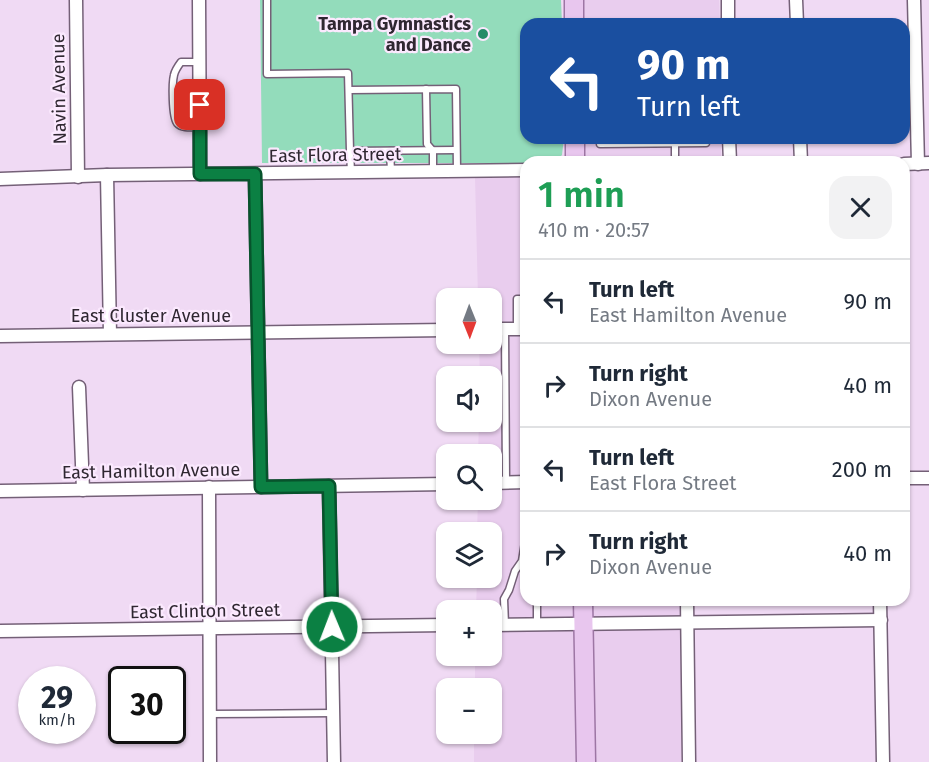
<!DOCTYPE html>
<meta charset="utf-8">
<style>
body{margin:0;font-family:"Fira Sans",sans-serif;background:#f2f2f3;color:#1f2937;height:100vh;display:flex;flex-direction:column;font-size:22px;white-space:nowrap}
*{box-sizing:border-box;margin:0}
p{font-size:20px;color:#747a83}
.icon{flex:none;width:33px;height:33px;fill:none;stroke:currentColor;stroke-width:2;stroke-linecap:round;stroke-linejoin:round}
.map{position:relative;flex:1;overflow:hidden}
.drawer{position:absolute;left:520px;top:156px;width:390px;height:450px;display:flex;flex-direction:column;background:#fff;border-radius:18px;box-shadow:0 2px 4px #0004}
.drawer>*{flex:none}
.hud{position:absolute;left:520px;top:18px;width:390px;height:126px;border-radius:18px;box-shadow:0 2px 4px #0004;background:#1a4fa0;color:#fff;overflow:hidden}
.needle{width:39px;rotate:179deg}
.buttons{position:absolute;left:436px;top:288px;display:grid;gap:12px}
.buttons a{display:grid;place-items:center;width:66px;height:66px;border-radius:12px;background:#fff;box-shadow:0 2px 4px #0004;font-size:30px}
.speed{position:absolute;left:18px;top:666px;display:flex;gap:12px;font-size:30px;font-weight:700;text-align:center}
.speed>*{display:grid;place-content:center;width:78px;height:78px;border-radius:50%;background:#fff;box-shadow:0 2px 4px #0004;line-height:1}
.speed small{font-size:15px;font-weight:400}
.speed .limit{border:3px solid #111;border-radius:9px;background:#fff;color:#111}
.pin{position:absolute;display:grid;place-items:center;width:51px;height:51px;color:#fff;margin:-26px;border-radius:12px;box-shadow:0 3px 9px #0006}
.me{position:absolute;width:66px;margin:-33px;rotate:359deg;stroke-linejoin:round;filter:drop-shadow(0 0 4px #0008)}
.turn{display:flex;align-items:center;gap:21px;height:126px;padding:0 18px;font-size:27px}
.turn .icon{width:78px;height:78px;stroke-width:2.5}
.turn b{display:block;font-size:42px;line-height:51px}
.round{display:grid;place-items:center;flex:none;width:63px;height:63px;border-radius:18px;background:#f2f2f3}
.head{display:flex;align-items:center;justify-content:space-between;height:102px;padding:0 18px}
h1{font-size:36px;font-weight:600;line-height:45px;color:#1e9e55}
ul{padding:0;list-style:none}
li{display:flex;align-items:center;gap:18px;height:84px;padding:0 18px;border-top:2px solid #e0e1e3}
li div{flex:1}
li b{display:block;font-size:22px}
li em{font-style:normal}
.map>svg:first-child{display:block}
.built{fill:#e9cdee}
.green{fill:#93dcbb}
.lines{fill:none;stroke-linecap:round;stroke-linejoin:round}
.lane-casing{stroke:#746077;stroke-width:9}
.street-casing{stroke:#746077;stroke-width:15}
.primary-casing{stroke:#9d76a4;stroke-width:21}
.lane{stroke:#fff;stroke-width:6}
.street{stroke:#fff;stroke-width:12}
.primary{stroke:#e8c6ee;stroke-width:18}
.route-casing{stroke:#07532c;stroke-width:15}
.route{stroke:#0b8043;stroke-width:10}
.poi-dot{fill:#268c68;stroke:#fbe9fe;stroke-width:2}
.labels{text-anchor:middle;stroke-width:4.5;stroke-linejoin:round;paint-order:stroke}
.poi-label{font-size:18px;font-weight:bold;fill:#2f2731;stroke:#fbe9fe;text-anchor:end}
.street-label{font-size:18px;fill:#2f2731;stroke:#fbe9fe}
</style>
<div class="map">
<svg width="929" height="762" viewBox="0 0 929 762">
<rect width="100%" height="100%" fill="#f0daf4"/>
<g class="built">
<polygon points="579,0 719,0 720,24 579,24"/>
<polygon points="580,138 721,138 721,161 580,162"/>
<polygon points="526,176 526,323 492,324 492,298 478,298 475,177"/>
<polygon points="492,335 526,335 526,476 492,477 492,454 478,454 479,422 492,422 492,376 480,376 479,344 492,344"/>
<polygon points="526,488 526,600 578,600 578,618 492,619 492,610 476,610 477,578 492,578 492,532 477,532 478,500 492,500 492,489"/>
<polygon points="589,600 682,600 682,616 589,618"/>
<polygon points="682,628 683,686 681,762 591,762 589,629"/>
<polygon points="579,630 581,762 474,762 474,734 492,734 492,688 475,688 475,656 492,656 492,631"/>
</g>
<polygon class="green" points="260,0 561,0 562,24 526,24 526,138 564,138 562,155 555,162 526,163 262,163"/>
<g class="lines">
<g class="lane-casing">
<g id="lane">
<polyline points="267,0 267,74 348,73 350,151 456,150"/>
<path d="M199,62H181C178,66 175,70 174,75C172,83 172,116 177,123C182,129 193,127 200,127"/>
<polyline points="426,89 427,144 433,151 433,171"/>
<polyline points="349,90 456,89 457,170"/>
<polyline points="600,138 600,144 706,143 706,138"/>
<polyline points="350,151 351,172"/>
<polyline points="390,151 391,171"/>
<polyline points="675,162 675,144"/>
<polyline points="505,329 506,482"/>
<polyline points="517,329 517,299 526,299"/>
<polyline points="537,603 537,624"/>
<polyline points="505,625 504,599 509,590 515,571 522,561 526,536"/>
<polyline points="210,714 333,713"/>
</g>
</g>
<g class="street-casing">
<g id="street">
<polyline points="76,0 78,177"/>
<polyline points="199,0 200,174"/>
<polyline points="728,0 728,24"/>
<polyline points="796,0 797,24"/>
<polyline points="914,0 918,164"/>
<polyline points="729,138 730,162"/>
<polyline points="800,138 801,162"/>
<polyline points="904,164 929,163"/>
<polyline points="255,174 261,487"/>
<polyline points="107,175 110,334"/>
<polyline points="0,179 107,175 526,170"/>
<polyline points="492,329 526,329"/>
<polyline points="0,336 447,330"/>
<polyline points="79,387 83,490"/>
<polyline points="904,478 929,478"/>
<polyline points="492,483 526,482"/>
<polyline points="329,486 334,762"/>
<polyline points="209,487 210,762"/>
<polyline points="0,491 447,484"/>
<polyline points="687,600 689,762"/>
<polyline points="880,600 883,762"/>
<polyline points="492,625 881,620"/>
<polyline points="0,631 447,625"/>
</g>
</g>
<g class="primary-casing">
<g id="primary">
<polyline points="574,0 574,24"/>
<polyline points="575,138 575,162"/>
<polyline points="583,600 586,762"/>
</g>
</g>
<use href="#lane" class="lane"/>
<use href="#street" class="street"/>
<use href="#primary" class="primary"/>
</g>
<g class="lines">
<g class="route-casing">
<polyline id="route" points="200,105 200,174 255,174 261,487 329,486 332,627"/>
</g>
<use href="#route" class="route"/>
</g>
<circle class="poi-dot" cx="483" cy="34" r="6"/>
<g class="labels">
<g class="poi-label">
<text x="471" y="30">Tampa Gymnastics<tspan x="471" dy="21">and Dance</tspan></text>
</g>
<g class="street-label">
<text transform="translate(59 89) rotate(-91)" y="6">Navin Avenue</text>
<text transform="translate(335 155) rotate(-1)" y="6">East Flora Street</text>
<text x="151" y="322">East Cluster Avenue</text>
<text transform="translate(151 471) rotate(-1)" y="6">East Hamilton Avenue</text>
<text transform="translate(205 611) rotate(-1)" y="6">East Clinton Street</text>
</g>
</g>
</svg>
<div class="buttons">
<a><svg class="needle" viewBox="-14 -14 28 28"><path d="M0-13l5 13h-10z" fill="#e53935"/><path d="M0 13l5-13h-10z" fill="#747a83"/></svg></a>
<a><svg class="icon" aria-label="sound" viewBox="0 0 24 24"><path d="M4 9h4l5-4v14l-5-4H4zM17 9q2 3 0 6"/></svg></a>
<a><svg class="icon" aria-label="search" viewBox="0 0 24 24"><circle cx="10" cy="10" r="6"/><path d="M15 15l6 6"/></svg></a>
<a><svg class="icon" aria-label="layers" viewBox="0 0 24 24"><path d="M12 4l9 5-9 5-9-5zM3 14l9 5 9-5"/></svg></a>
<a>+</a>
<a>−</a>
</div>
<div class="speed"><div>29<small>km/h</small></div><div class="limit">30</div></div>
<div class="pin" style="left:200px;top:105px;background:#d93025"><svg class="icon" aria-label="arrive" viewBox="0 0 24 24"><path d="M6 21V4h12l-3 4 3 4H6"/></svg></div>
<svg class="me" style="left:332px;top:627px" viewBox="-20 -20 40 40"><circle r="17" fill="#0b8043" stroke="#fff" stroke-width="3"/><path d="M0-11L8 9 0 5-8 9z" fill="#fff"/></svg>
<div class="hud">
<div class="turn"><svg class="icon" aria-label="left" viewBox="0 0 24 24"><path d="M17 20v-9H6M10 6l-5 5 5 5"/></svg><div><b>90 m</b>Turn left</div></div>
</div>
<section class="drawer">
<div class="head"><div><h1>1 min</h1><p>410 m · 20:57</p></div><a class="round"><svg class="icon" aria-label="close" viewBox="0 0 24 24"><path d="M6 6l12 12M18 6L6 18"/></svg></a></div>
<ul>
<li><svg class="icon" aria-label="left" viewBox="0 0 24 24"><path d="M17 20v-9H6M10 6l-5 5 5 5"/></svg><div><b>Turn left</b><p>East Hamilton Avenue</p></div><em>90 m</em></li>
<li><svg class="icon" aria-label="right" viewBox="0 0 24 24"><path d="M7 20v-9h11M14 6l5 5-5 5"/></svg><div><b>Turn right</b><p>Dixon Avenue</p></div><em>40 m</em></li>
<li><svg class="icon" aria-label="left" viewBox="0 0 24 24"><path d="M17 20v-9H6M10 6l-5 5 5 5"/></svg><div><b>Turn left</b><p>East Flora Street</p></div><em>200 m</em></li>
<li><svg class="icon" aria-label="right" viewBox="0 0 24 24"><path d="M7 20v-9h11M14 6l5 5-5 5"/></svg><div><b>Turn right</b><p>Dixon Avenue</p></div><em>40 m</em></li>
</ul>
</section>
</div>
